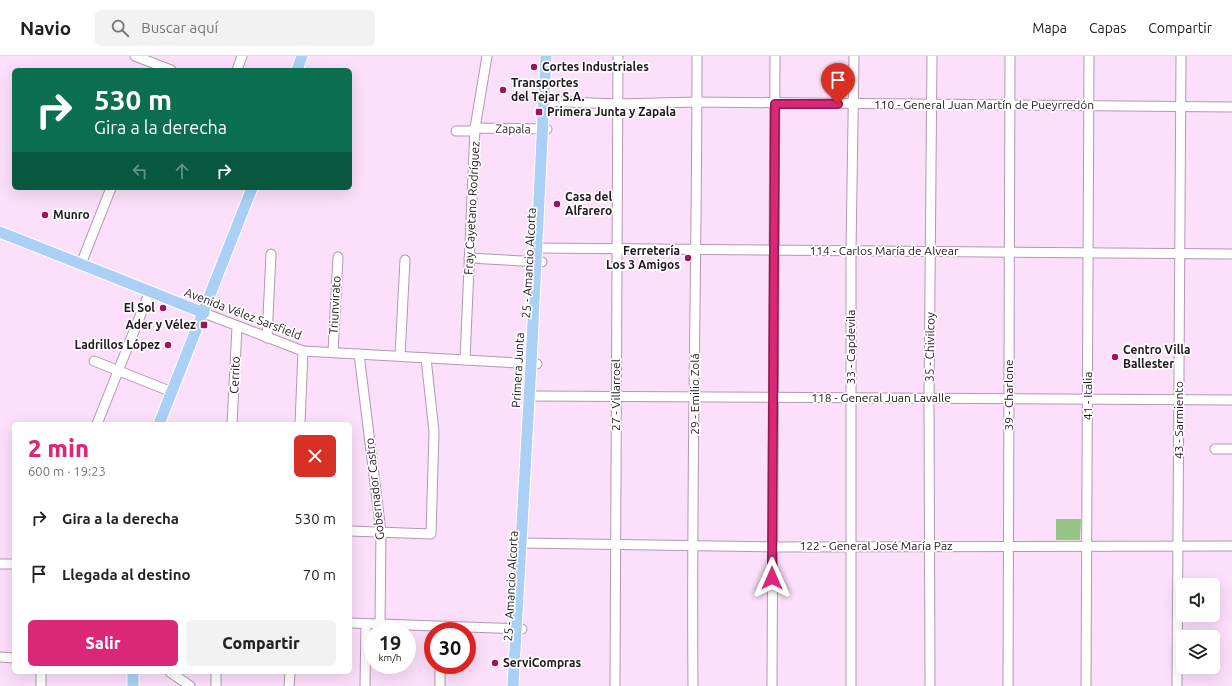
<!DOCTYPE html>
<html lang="es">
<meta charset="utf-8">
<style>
body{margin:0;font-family:Ubuntu,sans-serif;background:#f2f2f2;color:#222;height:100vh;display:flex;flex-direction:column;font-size:15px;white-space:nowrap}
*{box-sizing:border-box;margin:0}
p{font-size:13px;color:#767676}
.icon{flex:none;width:22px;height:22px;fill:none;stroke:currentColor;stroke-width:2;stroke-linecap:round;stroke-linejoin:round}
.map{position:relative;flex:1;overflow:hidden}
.panel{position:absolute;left:12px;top:366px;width:340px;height:252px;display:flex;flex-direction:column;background:#fff;border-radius:6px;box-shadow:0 4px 16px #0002}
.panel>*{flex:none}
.guide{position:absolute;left:12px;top:12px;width:340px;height:122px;border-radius:6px;box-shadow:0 4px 16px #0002;background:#0b6e4f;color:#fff;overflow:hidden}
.buttons{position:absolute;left:1176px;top:522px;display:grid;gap:8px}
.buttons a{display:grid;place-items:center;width:44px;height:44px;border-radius:6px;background:#fff;box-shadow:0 4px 16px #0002;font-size:20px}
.speed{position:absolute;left:364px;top:566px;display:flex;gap:8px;font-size:20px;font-weight:700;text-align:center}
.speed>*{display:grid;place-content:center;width:52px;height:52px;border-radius:50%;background:#fff;box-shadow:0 4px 16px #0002;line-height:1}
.speed small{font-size:10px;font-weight:400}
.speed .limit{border:6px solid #d22;background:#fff;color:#111}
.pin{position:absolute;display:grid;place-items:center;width:34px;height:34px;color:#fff;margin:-41px -17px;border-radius:50% 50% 50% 0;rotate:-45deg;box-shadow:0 0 4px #0007}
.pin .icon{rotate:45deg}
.me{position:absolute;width:44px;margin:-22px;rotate:0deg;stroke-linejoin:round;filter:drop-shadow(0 0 3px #0008)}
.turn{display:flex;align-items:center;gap:14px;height:84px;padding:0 16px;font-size:18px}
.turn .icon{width:52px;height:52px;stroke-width:2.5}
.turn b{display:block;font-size:28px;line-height:34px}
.lanes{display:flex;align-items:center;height:38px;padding:0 16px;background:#0003;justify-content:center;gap:20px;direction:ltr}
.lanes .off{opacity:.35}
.round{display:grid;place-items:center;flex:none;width:42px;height:42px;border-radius:6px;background:#f2f2f2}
.summary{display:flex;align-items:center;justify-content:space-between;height:68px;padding:0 16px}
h1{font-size:24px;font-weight:800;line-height:30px;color:#db2777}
.action{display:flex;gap:8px;margin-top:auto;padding:8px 16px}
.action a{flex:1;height:46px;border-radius:6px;background:#db2777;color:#fff;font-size:16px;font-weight:800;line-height:46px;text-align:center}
.action a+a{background:#f2f2f2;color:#222}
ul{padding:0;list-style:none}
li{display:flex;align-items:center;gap:12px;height:56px;padding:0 16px}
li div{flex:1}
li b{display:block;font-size:15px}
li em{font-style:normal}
header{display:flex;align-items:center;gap:24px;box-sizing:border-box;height:56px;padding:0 20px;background:#fff;border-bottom:1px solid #e0e0e0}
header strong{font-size:19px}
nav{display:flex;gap:22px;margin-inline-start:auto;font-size:14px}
.search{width:280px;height:36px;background:#f2f2f2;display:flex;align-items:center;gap:10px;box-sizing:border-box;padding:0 14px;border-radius:6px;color:#767676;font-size:15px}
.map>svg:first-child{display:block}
.green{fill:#95c687}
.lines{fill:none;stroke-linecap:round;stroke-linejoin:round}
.minor-casing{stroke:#b398b1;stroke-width:11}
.major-casing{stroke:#fff;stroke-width:13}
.minor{stroke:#fff;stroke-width:9}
.major{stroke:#aad0f5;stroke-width:11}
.route-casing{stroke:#8e194d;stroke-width:10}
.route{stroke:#db2777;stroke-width:7}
.poi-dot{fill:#9e125f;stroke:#fff;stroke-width:1.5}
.labels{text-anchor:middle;stroke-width:3.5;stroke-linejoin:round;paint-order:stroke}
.poi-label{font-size:12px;font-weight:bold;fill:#201620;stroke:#fff;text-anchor:start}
.street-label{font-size:12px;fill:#201620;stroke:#fff}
</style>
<header>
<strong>Navio</strong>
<div class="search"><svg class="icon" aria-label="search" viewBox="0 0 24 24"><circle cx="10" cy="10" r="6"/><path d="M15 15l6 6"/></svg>Buscar aquí</div>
<nav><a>Mapa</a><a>Capas</a><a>Compartir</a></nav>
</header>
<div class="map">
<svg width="1232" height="630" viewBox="0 0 1232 630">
<rect width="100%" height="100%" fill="#fcdffa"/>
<polygon class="green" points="1056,463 1081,463 1080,484 1056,484"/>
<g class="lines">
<g class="minor-casing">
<g id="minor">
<polyline points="135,0 171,14"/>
<polyline points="237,14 242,0"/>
<polyline points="543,45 618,48 697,46 1232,51"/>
<polyline points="456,75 470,75 475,72 547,73"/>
<polyline points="536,192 1232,198"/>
<polyline points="469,202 542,206"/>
<polyline points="81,208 111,132"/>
<polyline points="204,257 303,295 537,308"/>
<polyline points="267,282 271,198"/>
<polyline points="333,296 338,201"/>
<polyline points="359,298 381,476 380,568"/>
<polyline points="400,300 405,204"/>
<polyline points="465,304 475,72 487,0"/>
<polyline points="94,305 172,336"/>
<polyline points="530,340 1232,344"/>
<polyline points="97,368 150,235"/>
<polyline points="232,368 237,271"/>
<polyline points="300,368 303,295"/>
<polyline points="1215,393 1232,393"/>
<polyline points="350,475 431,478 434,376 426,302"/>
<polyline points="521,487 773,491 1232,490"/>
<polyline points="0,508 14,508"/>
<polyline points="350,567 522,573"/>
<polyline points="0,601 14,602"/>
<polyline points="170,616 190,630"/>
<polyline points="216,616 216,630"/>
<polyline points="41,630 41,616"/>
<polyline points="289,630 290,616"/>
<polyline points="365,630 366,568"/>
<polyline points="440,630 440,609"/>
<polyline points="615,630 618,0"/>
<path d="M693,630C691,420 697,210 697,0"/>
<polyline points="772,630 775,0"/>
<polyline points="851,630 851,195 854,0"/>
<polyline points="930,630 929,342 932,0"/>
<polyline points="1008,630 1010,0"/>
<polyline points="1086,630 1089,0"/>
<polyline points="1177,630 1181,0"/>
</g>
</g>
<g class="major-casing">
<g id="major">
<polyline points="297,14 302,0"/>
<polyline points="0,176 204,257"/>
<polyline points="159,368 252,132"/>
<polyline points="133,630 133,616"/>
<polyline points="513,630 531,308 546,0"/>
</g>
</g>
<use href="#minor" class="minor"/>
<use href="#major" class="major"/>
</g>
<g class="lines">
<g class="route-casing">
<polyline id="route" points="772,522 775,48 838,48"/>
</g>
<use href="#route" class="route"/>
</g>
<g class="poi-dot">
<circle cx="534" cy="11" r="4"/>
<circle cx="503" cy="34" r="4"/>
<rect x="535" y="52" width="8" height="8" rx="2"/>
<circle cx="557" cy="148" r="4"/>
<circle cx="45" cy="159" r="4"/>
<circle cx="688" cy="202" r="4"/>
<circle cx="163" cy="252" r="4"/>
<rect x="200" y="265" width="8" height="8" rx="2"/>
<circle cx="168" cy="289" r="4"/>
<circle cx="1115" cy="301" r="4"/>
<circle cx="495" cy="607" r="4"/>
</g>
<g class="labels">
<g class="poi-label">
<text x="542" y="15">Cortes Industriales</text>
<text x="511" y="31">Transportes<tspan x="511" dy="14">del Tejar S.A.</tspan></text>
<text x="547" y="60">Primera Junta y Zapala</text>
<text x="565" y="145">Casa del<tspan x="565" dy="14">Alfarero</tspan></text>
<text x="53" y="163">Munro</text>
<text x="680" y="199" text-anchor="end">Ferretería<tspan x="680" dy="14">Los 3 Amigos</tspan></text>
<text x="155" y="256" text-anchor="end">El Sol</text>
<text x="196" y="273" text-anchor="end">Ader y Vélez</text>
<text x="160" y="293" text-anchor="end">Ladrillos López</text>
<text x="1123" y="298">Centro Villa<tspan x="1123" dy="14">Ballester</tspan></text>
<text x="503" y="611">ServiCompras</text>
</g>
<g class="street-label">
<text x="984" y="53">110 - General Juan Martín de Pueyrredón</text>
<text transform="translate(513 73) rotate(1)" y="4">Zapala</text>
<text transform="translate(472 152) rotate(-87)" y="4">Fray Cayetano Rodríguez</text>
<text x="884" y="199">114 - Carlos María de Alvear</text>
<text transform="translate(529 207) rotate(-87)" y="4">25 - Amancio Alcorta</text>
<text transform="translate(335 249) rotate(-87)" y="4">Triunvirato</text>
<text transform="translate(243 258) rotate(21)" y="4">Avenida Vélez Sarsfield</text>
<text transform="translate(851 291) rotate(-90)" y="4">33 - Capdevila</text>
<text transform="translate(930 291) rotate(-89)" y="4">35 - Chivilcoy</text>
<text transform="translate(518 314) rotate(-87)" y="4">Primera Junta</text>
<text transform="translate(235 319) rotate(-87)" y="4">Cerrito</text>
<text transform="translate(695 338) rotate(-90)" y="4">29 - Emilio Zolá</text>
<text transform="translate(616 339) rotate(-90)" y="4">27 - Villarroel</text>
<text transform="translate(1009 339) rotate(-90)" y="4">39 - Charlone</text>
<text transform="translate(1088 340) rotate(-90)" y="4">41 - Italia</text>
<text x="881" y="346">118 - General Juan Lavalle</text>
<text transform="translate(1179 364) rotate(-90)" y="4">43 - Sarmiento</text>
<text transform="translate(375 433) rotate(-96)" y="4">Gobernador Castro</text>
<text x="876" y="494">122 - General José María Paz</text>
<text transform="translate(511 530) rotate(-87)" y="4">25 - Amancio Alcorta</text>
</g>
</g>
</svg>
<div class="buttons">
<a><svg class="icon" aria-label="sound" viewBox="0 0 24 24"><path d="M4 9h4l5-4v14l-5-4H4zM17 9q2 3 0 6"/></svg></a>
<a><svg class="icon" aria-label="layers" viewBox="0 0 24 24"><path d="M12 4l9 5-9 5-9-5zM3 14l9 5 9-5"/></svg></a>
</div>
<div class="speed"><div>19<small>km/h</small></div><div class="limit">30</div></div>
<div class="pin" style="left:838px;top:48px;background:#d93025"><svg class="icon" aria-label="arrive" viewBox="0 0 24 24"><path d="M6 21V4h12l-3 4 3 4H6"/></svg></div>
<svg class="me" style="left:772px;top:522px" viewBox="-20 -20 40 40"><path d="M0-17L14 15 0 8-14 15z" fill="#db2777" stroke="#fff" stroke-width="4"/></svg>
<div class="guide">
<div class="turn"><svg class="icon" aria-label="right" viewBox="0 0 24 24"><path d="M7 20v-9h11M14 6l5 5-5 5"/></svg><div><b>530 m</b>Gira a la derecha</div></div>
<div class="lanes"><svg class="icon off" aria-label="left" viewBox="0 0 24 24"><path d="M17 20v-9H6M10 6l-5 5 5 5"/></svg><svg class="icon off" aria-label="ahead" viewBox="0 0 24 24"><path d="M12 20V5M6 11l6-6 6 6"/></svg><svg class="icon" aria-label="right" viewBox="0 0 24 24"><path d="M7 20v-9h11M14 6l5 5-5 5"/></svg></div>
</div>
<section class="panel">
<div class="summary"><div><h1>2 min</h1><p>600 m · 19:23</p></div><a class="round" style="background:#d93025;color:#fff"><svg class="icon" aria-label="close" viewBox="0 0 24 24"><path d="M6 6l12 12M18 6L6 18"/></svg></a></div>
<ul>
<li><svg class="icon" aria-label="right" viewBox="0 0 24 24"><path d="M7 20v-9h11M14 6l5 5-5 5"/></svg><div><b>Gira a la derecha</b></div><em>530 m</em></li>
<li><svg class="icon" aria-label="arrive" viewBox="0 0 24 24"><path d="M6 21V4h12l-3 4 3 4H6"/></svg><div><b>Llegada al destino</b></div><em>70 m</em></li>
</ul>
<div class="action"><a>Salir</a><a>Compartir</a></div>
</section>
</div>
